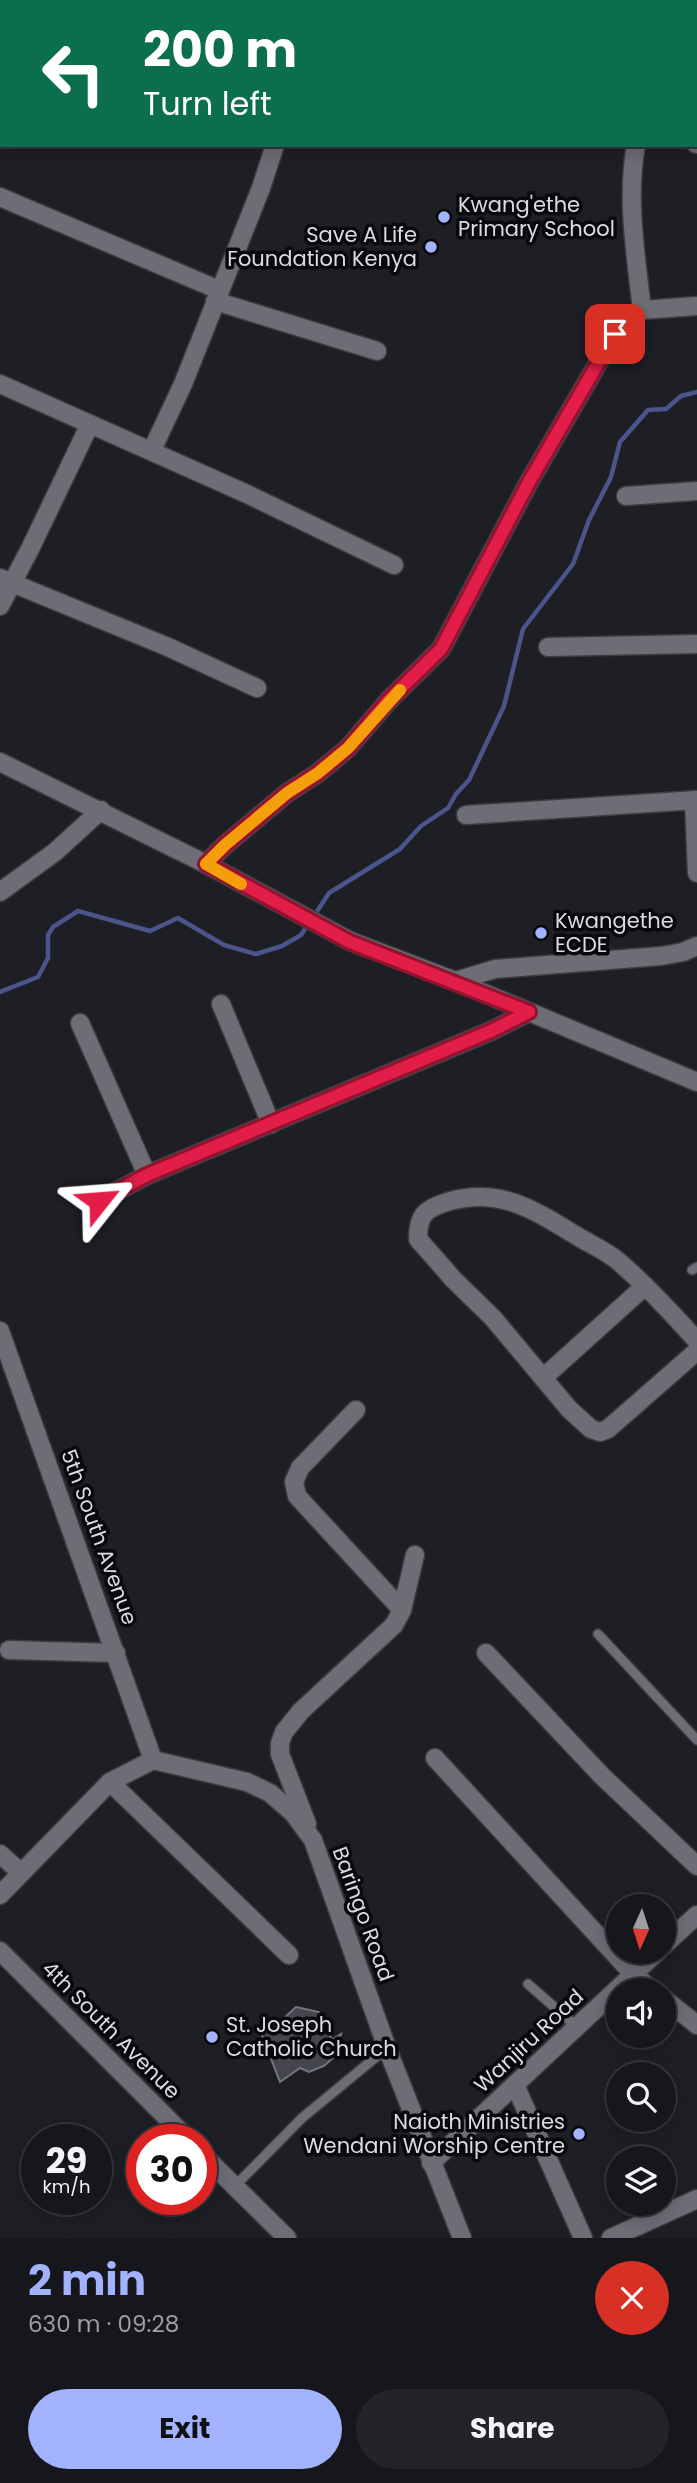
<!DOCTYPE html>
<meta charset="utf-8">
<style>
body{margin:0;font-family:Poppins,sans-serif;background:#232429;color:#f1f3f6;height:100vh;display:flex;flex-direction:column;font-size:26px;white-space:nowrap}
*{box-sizing:border-box;margin:0}
p{font-size:23px;color:#9e9fa3}
.icon{flex:none;width:38px;height:38px;fill:none;stroke:currentColor;stroke-width:2;stroke-linecap:round;stroke-linejoin:round}
.map{position:relative;height:2238px;overflow:hidden}
.details{display:flex;flex-direction:column;background:#16171c;flex:1}
.details>*{flex:none}
.hud{position:absolute;left:0px;top:0px;width:698px;height:147px;box-shadow:0 4px 18px #0003,0 0 0 2px #35363b;background:#0b6e4f;color:#fff;overflow:hidden}
.needle{width:46px;rotate:183deg}
.tools{position:absolute;left:606px;top:1894px;display:grid;gap:14px}
.tools a{display:grid;place-items:center;width:70px;height:70px;border-radius:50%;background:#16171c;box-shadow:0 4px 18px #0003,0 0 0 2px #35363b;font-size:35px}
.speed{position:absolute;left:21px;top:2124px;display:flex;gap:14px;font-size:35px;font-weight:700;text-align:center}
.speed>*{display:grid;place-content:center;width:91px;height:91px;border-radius:50%;background:#16171c;box-shadow:0 4px 18px #0003,0 0 0 2px #35363b;line-height:1}
.speed small{font-size:18px;font-weight:400}
.speed .limit{border:10px solid #d22;background:#fff;color:#111}
.pin{position:absolute;display:grid;place-items:center;width:60px;height:60px;color:#fff;margin:-30px;border-radius:14px;box-shadow:0 4px 10px #0006}
.me{position:absolute;width:77px;margin:-38px;rotate:62deg;stroke-linejoin:round;filter:drop-shadow(0 0 5px #0008)}
.turn{display:flex;align-items:center;gap:24px;height:147px;padding:0 28px;font-size:32px}
.turn .icon{width:91px;height:91px;stroke-width:2.5}
.turn b{display:block;font-size:49px;line-height:60px}
.round{display:grid;place-items:center;flex:none;width:74px;height:74px;border-radius:37px;background:#232429}
.headline{display:flex;align-items:center;justify-content:space-between;height:119px;padding:0 28px}
h1{font-size:42px;font-weight:700;line-height:52px;color:#a3b2fd}
.action{display:flex;gap:14px;margin-top:auto;padding:14px 28px}
.action a{flex:1;height:80px;border-radius:42px;background:#a3b2fd;color:#111;font-size:28px;font-weight:700;line-height:80px;text-align:center}
.action a+a{background:#232429;color:#f1f3f6}
.map>svg:first-child{display:block}
.lines{fill:none;stroke-linecap:round;stroke-linejoin:round}
.stream{stroke:#4b558b;stroke-width:4.5}
.building{fill:#45464d;stroke:#74767d;stroke-width:2}
.service-casing{stroke:#3a3c40;stroke-width:12}
.minor-casing{stroke:#3a3c40;stroke-width:21}
.service{stroke:#6c6d75;stroke-width:9}
.minor{stroke:#6c6d75;stroke-width:18}
.route-casing{stroke:#92132f;stroke-width:18}
.route{stroke:#e11d48;stroke-width:12}
.slow{stroke:#f59e0b;stroke-width:12}
.poi-dot{fill:#a3b2fd;stroke:#08090b;stroke-width:2.5}
.labels{text-anchor:middle;stroke-width:7;stroke-linejoin:round;paint-order:stroke}
.poi-label{font-size:21px;fill:#dadce0;stroke:#08090b;text-anchor:start}
.street-label{font-size:21px;fill:#dadce0;stroke:#08090b}
</style>
<div class="map">
<svg width="697" height="2238" viewBox="0 0 697 2238">
<rect width="100%" height="100%" fill="#1d1f25"/>
<g class="lines">
<g class="stream">
<polyline points="314,916 329,893 400,849 421,826 448,808 456,794 469,780 504,706 523,629 573,564 589,520 611,477 620,442 648,410 666,409 681,396 697,392"/>
<polyline points="0,992 38,977 48,958 48,935 53,927 78,911 150,931 178,918 224,945 256,954 282,946 301,935 309,923"/>
</g>
</g>
<polygon class="building" points="296,2007 319,2012 325,2034 330,2033 331,2040 341,2034 334,2057 324,2066 309,2072 300,2068 280,2082 260,2030 262,2020 281,2021"/>
<g class="lines">
<g class="service-casing">
<g id="service">
<polyline points="692,1270 697,1267"/>
<polyline points="598,1634 697,1740"/>
<polyline points="528,1984 577,2027"/>
<polyline points="235,2186 302,2118 387,2048"/>
</g>
</g>
<g class="minor-casing">
<g id="minor">
<polyline points="400,0 404,2"/>
<polyline points="332,2 333,0"/>
<polyline points="0,13 2,14"/>
<polyline points="696,144 697,144"/>
<path d="M636,145C626,199 636,256 642,310"/>
<polyline points="0,197 219,290"/>
<polyline points="215,301 377,351"/>
<polyline points="0,384 247,494 394,565"/>
<polyline points="152,450 183,384 261,188 275,145"/>
<polyline points="626,496 697,491"/>
<polyline points="0,578 168,647 257,688"/>
<polyline points="0,606 30,549 90,424"/>
<polyline points="548,647 697,644"/>
<polyline points="0,762 206,864 350,941 455,981 697,1082"/>
<polyline points="694,800 697,873"/>
<polyline points="466,815 697,800"/>
<polyline points="206,864 225,845 287,793 318,773 348,748 389,700 441,649 529,482 615,334 634,314 642,310 697,306"/>
<polyline points="0,892 55,852 101,810"/>
<polyline points="455,981 495,969 661,956 683,952 697,946"/>
<polyline points="221,1004 271,1124"/>
<polyline points="80,1023 147,1175"/>
<polyline points="99,1201 147,1175 491,1031 529,1012"/>
<polyline points="0,1331 153,1760"/>
<path d="M697,1341C672,1313 646,1285 618,1261C606,1251 590,1244 577,1236C534,1210 499,1186 447,1202C424,1209 418,1216 418,1239L454,1280L493,1318L569,1409L591,1429L600,1432L608,1429L697,1351"/>
<polyline points="543,1378 645,1286"/>
<polyline points="356,1410 300,1468 294,1482 297,1496 402,1610"/>
<polyline points="9,1650 116,1653"/>
<polyline points="486,1653 602,1776 697,1866"/>
<polyline points="435,1758 633,1974 652,1990"/>
<polyline points="110,1782 289,1955"/>
<polyline points="307,1824 280,1754 280,1743 284,1732 301,1711 394,1625 402,1610 415,1555"/>
<polyline points="0,1854 20,1872"/>
<polyline points="0,1895 110,1782 153,1760 247,1782 270,1793 293,1813 313,1840 387,2048 462,2238"/>
<polyline points="663,1946 697,1915"/>
<polyline points="0,1951 189,2140"/>
<polyline points="663,1998 697,2025"/>
<polyline points="515,2085 583,2238"/>
<polyline points="201,2153 287,2238"/>
<polyline points="431,2163 658,1951"/>
<polyline points="611,2238 697,2199"/>
</g>
</g>
<use href="#service" class="service"/>
<use href="#minor" class="minor"/>
</g>
<g class="lines">
<g class="route-casing">
<polyline id="route" points="99,1201 147,1175 491,1031 529,1012 350,942 206,864 225,845 287,793 318,773 348,748 389,700 441,649 529,482 615,334"/>
</g>
<use href="#route" class="route"/>
<polyline class="slow" points="241,884 206,864 225,845 287,793 318,773 348,748 400,690"/>
</g>
<g class="poi-dot">
<circle cx="444" cy="217" r="7"/>
<circle cx="431" cy="247" r="7"/>
<circle cx="541" cy="933" r="7"/>
<circle cx="212" cy="2037" r="7"/>
<circle cx="579" cy="2134" r="7"/>
</g>
<g class="labels">
<g class="poi-label">
<text x="458" y="212">Kwang'ethe<tspan x="458" dy="24">Primary School</tspan></text>
<text x="417" y="242" text-anchor="end">Save A Life<tspan x="417" dy="24">Foundation Kenya</tspan></text>
<text x="555" y="928">Kwangethe<tspan x="555" dy="24">ECDE</tspan></text>
<text x="226" y="2032">St. Joseph<tspan x="226" dy="24">Catholic Church</tspan></text>
<text x="565" y="2129" text-anchor="end">Naioth Ministries<tspan x="565" dy="24">Wendani Worship Centre</tspan></text>
</g>
<g class="street-label">
<text transform="translate(99 1537) rotate(70)" y="7">5th South Avenue</text>
<text transform="translate(363 1914) rotate(70)" y="7">Baringo Road</text>
<text transform="translate(111 2030) rotate(45)" y="7">4th South Avenue</text>
<text transform="translate(529 2041) rotate(-43)" y="7">Wanjiru Road</text>
</g>
</g>
</svg>
<div class="tools">
<a><svg class="needle" viewBox="-14 -14 28 28"><path d="M0-13l5 13h-10z" fill="#e53935"/><path d="M0 13l5-13h-10z" fill="#9e9fa3"/></svg></a>
<a><svg class="icon" aria-label="sound" viewBox="0 0 24 24"><path d="M4 9h4l5-4v14l-5-4H4zM17 9q2 3 0 6"/></svg></a>
<a><svg class="icon" aria-label="search" viewBox="0 0 24 24"><circle cx="10" cy="10" r="6"/><path d="M15 15l6 6"/></svg></a>
<a><svg class="icon" aria-label="layers" viewBox="0 0 24 24"><path d="M12 4l9 5-9 5-9-5zM3 14l9 5 9-5"/></svg></a>
</div>
<div class="speed"><div>29<small>km/h</small></div><div class="limit">30</div></div>
<div class="pin" style="left:615px;top:334px;background:#d93025"><svg class="icon" aria-label="arrive" viewBox="0 0 24 24"><path d="M6 21V4h12l-3 4 3 4H6"/></svg></div>
<svg class="me" style="left:99px;top:1201px" viewBox="-20 -20 40 40"><path d="M0-17L14 15 0 8-14 15z" fill="#e11d48" stroke="#fff" stroke-width="4"/></svg>
<div class="hud">
<div class="turn"><svg class="icon" aria-label="left" viewBox="0 0 24 24"><path d="M17 20v-9H6M10 6l-5 5 5 5"/></svg><div><b>200 m</b>Turn left</div></div>
</div>
</div>
<section class="details">
<div class="headline"><div><h1>2 min</h1><p>630 m · 09:28</p></div><a class="round" style="background:#d93025;color:#fff"><svg class="icon" aria-label="close" viewBox="0 0 24 24"><path d="M6 6l12 12M18 6L6 18"/></svg></a></div>
<div class="action"><a>Exit</a><a>Share</a></div>
</section>
